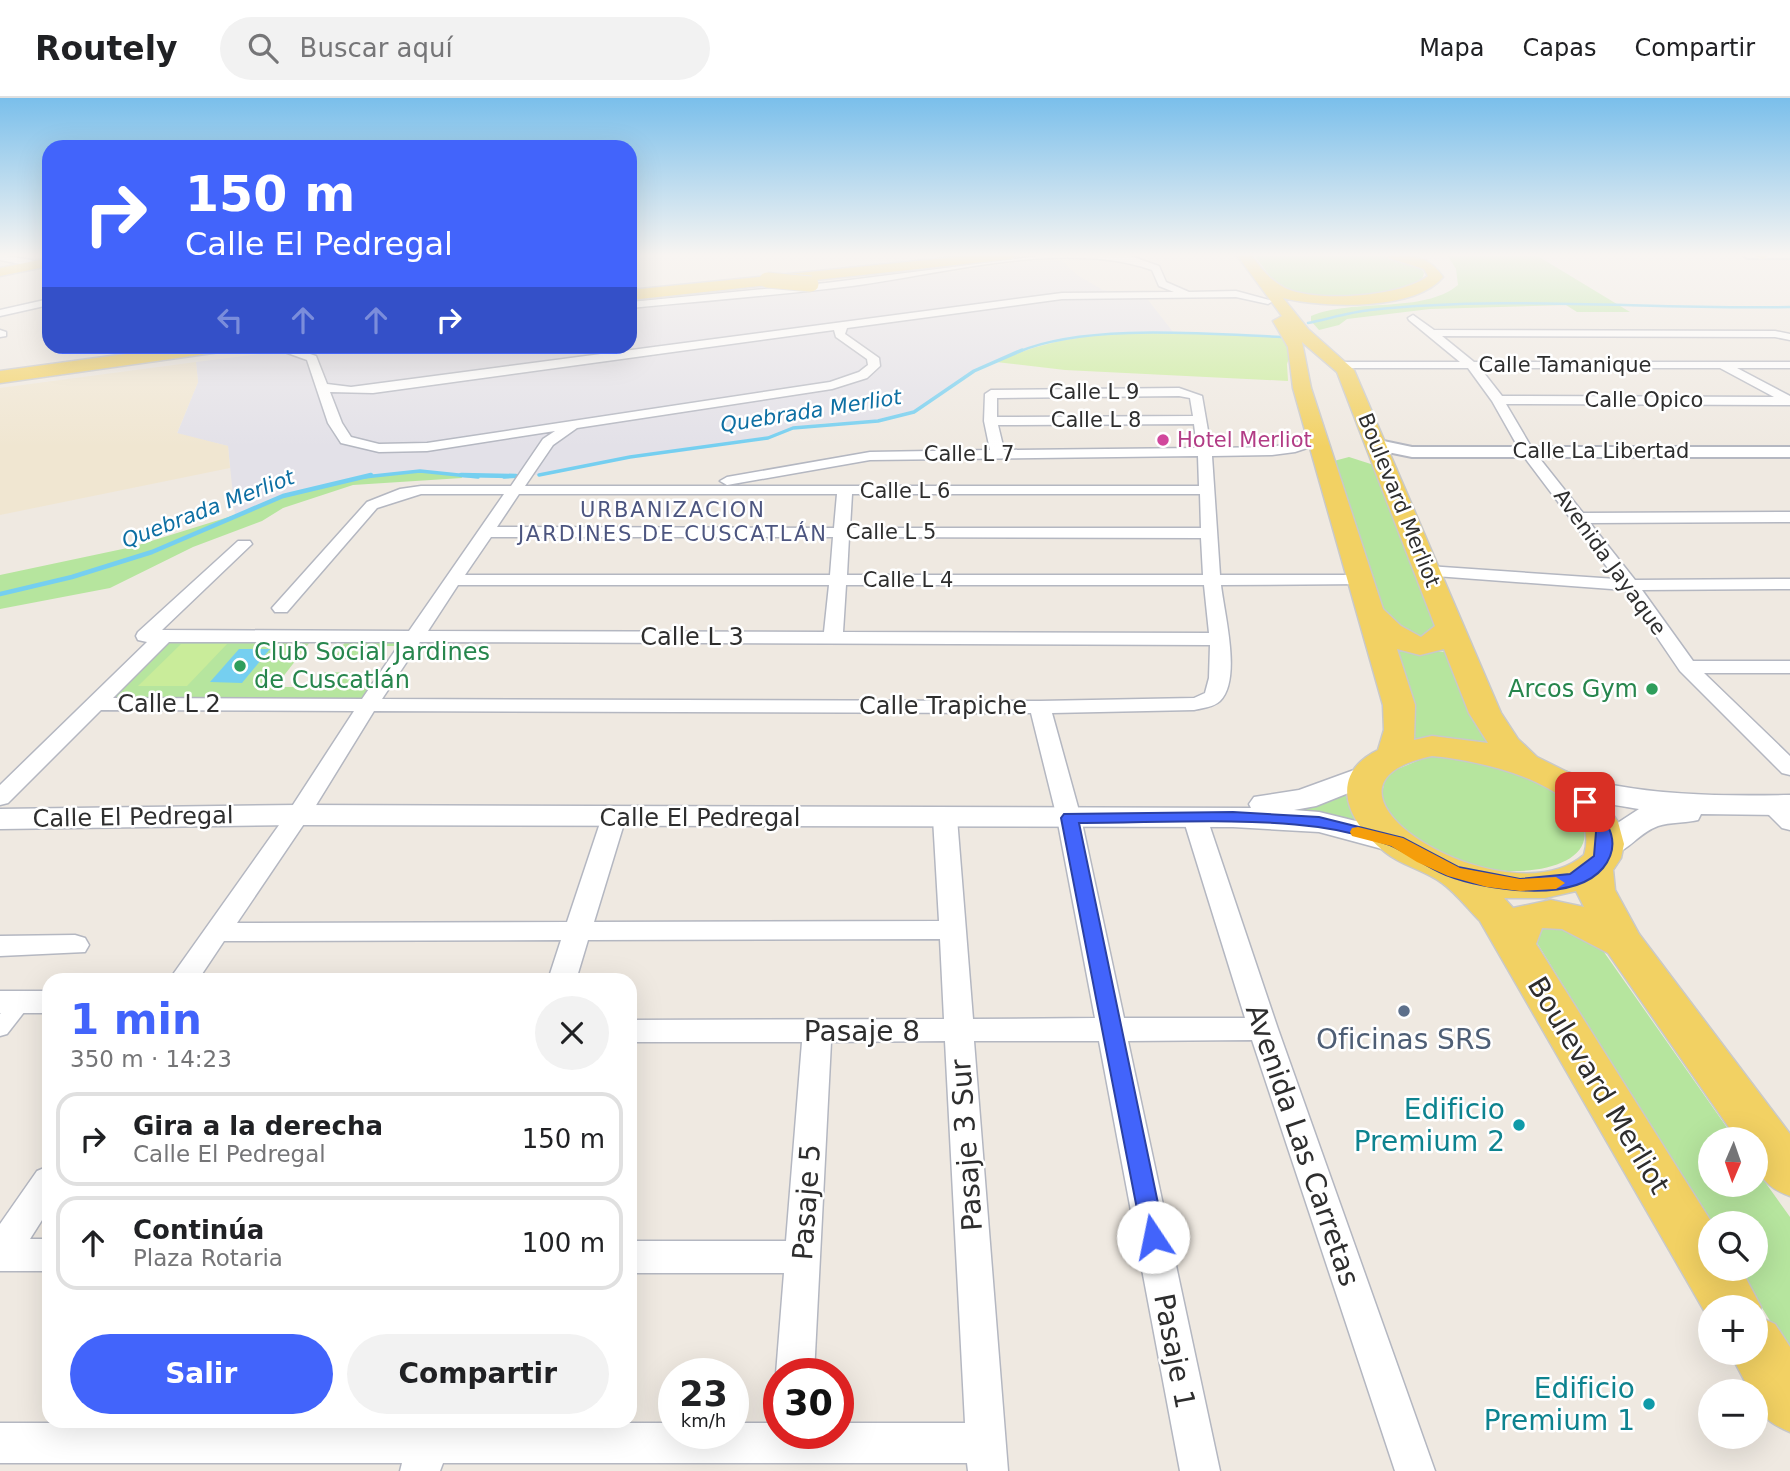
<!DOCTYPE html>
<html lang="es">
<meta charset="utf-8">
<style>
body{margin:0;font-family:"DejaVu Sans",sans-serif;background:#f2f2f2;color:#202124;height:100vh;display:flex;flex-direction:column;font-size:26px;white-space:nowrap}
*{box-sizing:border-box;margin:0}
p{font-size:23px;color:#757577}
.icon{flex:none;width:38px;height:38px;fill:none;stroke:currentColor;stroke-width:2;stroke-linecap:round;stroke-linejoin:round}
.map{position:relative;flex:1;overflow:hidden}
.sheet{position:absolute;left:42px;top:875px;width:595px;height:455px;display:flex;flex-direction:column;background:#fff;border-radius:21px;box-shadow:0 7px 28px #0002}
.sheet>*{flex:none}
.guide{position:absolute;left:42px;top:42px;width:595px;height:214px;border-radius:21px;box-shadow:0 7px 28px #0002;background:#4264fb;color:#fff;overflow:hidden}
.needle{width:46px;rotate:182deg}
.controls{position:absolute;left:1698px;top:1029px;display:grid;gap:14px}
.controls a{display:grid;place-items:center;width:70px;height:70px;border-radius:50%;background:#fff;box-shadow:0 7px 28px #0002;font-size:35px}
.speed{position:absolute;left:658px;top:1260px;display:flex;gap:14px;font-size:35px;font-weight:700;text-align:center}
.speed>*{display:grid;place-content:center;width:91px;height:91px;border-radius:50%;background:#fff;box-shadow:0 7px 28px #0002;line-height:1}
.speed small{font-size:18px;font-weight:400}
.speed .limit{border:10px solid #d22;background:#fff;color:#111}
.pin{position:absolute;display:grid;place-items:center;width:60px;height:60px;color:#fff;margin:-30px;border-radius:14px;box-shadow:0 4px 10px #0006}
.me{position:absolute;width:77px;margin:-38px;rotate:349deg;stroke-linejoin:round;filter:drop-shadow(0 0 5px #0008)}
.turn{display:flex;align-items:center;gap:24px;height:147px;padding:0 28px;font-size:32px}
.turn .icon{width:91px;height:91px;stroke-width:2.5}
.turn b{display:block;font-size:49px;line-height:60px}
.lanes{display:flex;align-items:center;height:66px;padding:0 28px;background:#0003;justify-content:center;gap:35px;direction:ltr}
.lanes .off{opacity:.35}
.round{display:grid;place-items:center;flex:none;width:74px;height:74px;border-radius:37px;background:#f2f2f2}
.overview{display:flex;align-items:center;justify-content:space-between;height:119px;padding:0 28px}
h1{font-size:42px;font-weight:700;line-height:52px;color:#4264fb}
.primary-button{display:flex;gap:14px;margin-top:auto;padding:14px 28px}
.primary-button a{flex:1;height:80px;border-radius:42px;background:#4264fb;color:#fff;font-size:28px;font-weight:700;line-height:80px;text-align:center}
.primary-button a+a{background:#f2f2f2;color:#202124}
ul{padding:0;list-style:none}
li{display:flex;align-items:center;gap:21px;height:94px;margin:0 14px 10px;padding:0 14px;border:4px solid #e0e0e0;border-radius:21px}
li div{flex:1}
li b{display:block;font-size:26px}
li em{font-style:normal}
header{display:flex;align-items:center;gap:42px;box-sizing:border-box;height:98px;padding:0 35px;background:#fff;border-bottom:2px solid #e0e0e0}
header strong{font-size:33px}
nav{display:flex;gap:38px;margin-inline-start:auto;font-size:24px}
.search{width:490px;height:63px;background:#f2f2f2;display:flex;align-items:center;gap:18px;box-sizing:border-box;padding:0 24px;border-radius:38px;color:#757577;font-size:26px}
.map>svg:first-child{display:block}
.industrial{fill:#e3e1e8}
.education{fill:#f0e6d1}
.green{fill:#b6e59e}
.pitch{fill:#c9ec9a}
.water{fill:#75cff0}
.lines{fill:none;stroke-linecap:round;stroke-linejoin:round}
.stream-far2{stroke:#75cff0;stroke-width:2.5}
.stream-far1{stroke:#75cff0;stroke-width:3.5}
.stream{stroke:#75cff0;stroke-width:4.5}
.pedestrian-casing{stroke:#b4b7c1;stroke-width:3}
.minor-casing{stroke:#b4b7c1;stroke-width:3}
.tertiary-casing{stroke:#b4b7c1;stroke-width:4}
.secondary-casing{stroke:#b4b7c1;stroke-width:3}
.primary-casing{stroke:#c9c9c9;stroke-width:3}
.pedestrian{fill:#fff;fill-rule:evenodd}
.minor{fill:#fff;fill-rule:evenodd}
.tertiary{fill:#fff;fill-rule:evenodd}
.secondary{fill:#fff;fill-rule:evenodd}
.primary{fill:#f2d163;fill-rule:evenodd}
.primary-bridge-casing{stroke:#c9c9c9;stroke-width:17;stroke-linecap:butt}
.primary-bridge{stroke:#f2d163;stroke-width:15}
.route{fill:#4264fb;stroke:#2b41a3;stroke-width:2}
.slow{fill:#f59e0b}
.hotel-dot{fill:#d1479c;stroke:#fff;stroke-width:2.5}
.leisure-dot{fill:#2e9e5b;stroke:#fff;stroke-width:2.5}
.service-dot{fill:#5c6f8a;stroke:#fff;stroke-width:2.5}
.culture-dot{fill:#0f9aa8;stroke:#fff;stroke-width:2.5}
.labels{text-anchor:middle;stroke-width:5;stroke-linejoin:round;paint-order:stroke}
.far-street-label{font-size:21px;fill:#2e2e2e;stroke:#fff}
.far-water-label{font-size:21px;font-style:italic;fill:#0d6fa3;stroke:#fff}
.far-hotel-label{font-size:21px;fill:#b23c85;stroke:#fff;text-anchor:start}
.far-neighbourhood-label{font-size:21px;letter-spacing:2px;fill:#4d5680;stroke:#fff}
.street-label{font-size:24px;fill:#2e2e2e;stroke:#fff}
.leisure-label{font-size:24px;fill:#27864d;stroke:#fff;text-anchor:start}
.near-street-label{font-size:28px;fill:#2e2e2e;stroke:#fff}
.near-service-label{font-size:28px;fill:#4e5e75;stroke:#fff}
.near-culture-label{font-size:28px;fill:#0d838f;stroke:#fff;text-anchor:end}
</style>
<header>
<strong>Routely</strong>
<div class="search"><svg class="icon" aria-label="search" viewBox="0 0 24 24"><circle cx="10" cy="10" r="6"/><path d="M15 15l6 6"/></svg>Buscar aquí</div>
<nav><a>Mapa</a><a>Capas</a><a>Compartir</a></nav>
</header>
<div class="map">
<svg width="1790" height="1373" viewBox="0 0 1790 1373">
<rect width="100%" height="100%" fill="#efe9e1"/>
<polygon class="industrial" points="1029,163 1062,163 1077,177 1103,192 1145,198 1173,234 1107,236 1034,247 974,273 914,314 878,323 825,325 793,330 768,340 681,354 630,359 551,376 489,380 420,373 283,398 235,417 228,348 177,336 198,284 196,264 324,248 630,248 630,211 818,193"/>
<polygon class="education" points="196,264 198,284 177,335 228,348 230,370 0,417 0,290"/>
<g class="green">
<path d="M1254,157C1284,157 1410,147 1424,175L1422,182C1395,198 1310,209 1282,190C1272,183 1262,167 1254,157Z"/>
<path d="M1447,157H1536L1630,214H1577L1566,207L1430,211L1347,221L1339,227L1319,232L1311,223V218C1353,200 1424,216 1458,187L1456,171Z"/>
<polygon points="1349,359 1377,368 1441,536 1434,545 1393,536 1330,364"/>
<polygon points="420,373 461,377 462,380 353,387 283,410 262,423 193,449 110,490 0,511 0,477 132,449 235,417 283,398 372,377"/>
<polygon points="402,541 397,548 382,548 372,561 334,561 345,544 310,544 275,589 314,589 325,574 361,575 355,584 372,584 361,602 108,602 168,542"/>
<polygon points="1403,551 1447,554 1499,650 1406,648 1393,553"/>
<path d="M1429,658C1471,658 1521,667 1555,694C1629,755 1547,781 1489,771C1459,765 1431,752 1407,734C1385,718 1376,700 1388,675Z"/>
<polygon points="1342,692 1364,728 1308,713 1275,710"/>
<polygon points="1526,827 1585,827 1735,1041 1710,1041 1710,1087 1755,1087 1755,1070 1790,1119 1790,1255 1738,1171 1755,1171 1755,1125 1710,1125"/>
</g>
<g class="pitch">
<path d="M1173,234L1282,239L1293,248L1287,266L1288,283L1065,272L996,264C1060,236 1104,236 1173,234Z"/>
<polygon points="181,546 227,546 187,588 138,588"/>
</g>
<polygon class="water" points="239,551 270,551 242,585 210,584"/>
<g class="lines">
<g class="stream-far2">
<path d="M1308,225C1328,221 1350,214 1370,212C1510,197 1650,212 1790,209"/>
<path d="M1018,254C1085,225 1208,236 1282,239"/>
</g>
<g class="stream-far1">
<polyline points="539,377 630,359 768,340 793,330 878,323 914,314 974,273 1022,252"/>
<polyline points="364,379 420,373 478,379"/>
<polyline points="504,379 516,378"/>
</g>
<g class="stream">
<polyline points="461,377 516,378"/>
<polyline points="0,496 72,479 152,454 283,398 371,377"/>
</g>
<g class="pedestrian-casing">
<polygon id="pedestrian" points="22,897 29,899 32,904 7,936 0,938 0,916 15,899"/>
</g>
<g class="minor-casing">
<g id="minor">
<polygon points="0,157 31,162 35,165 31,168 0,162"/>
<path d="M1047,157L1130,158L1159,168L1166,184L1189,194L1236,193L1273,203L1268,206L1236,199L1062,201L847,230L845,236L879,260L880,268L867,280L832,291L577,330L553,347L525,388H1199L1198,358L870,362L727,387L720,383L727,379L870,354L990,352L984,323L985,296L991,292L1179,290L1202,298L1211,350L1272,349L1322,339V345L1295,354L1272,357L1212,358L1220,477H1360L1369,482L1366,486L1221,487C1224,515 1242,581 1220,603C1214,609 1203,610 1194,612L1052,615L1081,720L1124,920H1245L1183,720L1187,715H1203L1207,720L1278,931L1435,1373H1395L1252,942L1128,943L1220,1373H1180L1099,943H974L1008,1373H968L967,1365H443L440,1373H400L402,1365H0V1325H674V1335H733V1325H779V1335H838V1325H965L945,943L831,944L814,1276H779V1283L776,1276L784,1175H630V1143H786L802,944H630V922L944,921L940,841L588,842L576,882H548L561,842L224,843L198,882H169L289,713L354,613L101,612L8,705L0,707V687L147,544L138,542L136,538L138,534L238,443H250L252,446L162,532L409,533L504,396H421L377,410L287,514H275L272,510L367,404L400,391L421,388H511L543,341L555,333L427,353L379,354L341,345L328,325L307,262L268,248H286L316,258L327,286L351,289L1062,195L1174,194L1159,188L1152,172C1063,141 944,176 852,188C778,197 704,203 630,210V204L826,185ZM834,232L836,239L867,261L868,267L859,274L830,284L427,345L379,346L351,339L342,325L330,294L373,295ZM1179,298L1190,300L1193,318L997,319V300ZM1194,326L1197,350L1004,352L998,327ZM519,396H837L834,430L497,429ZM852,396H1200L1201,430H850ZM491,439H833L830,477H465ZM849,439L1201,440L1203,477H847ZM458,487H829L824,534L428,533ZM846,487H1204L1209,535L843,534ZM169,544H401L362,601L113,600ZM420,544L1210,547L1209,580L1205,595L1194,600L1040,603L382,601ZM374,613L1031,615L1057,720L1095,920L973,921L957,720L953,715H937L933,720L939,823L594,824L626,719L622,714H606L602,719L567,824L237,825L310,717Z"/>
<polygon points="49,201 49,207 0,218 0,212"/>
<path d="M1413,217L1434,232L1775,233L1790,236V242L1775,239L1442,238L1474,264H1790V270H1737L1790,298V307L1506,306L1533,352L1583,415L1790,414V424L1590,425L1635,482L1790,481V491L1642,492L1693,563H1790V575H1704L1790,658V677L1782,675L1680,573L1625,492L1422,477L1419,473L1428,468L1616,481L1522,356L1492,303L1468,270H1340L1334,267L1340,264H1460L1409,222L1408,220ZM1480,270H1720L1774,299L1502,298Z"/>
<polygon points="0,232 6,234 6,238 0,239"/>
<polygon points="1771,700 1779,702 1790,712 1790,732 1782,730 1759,707 1763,702"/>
<polygon points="75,837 85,840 89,847 85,854 0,858 0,838"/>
<rect x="0" y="893" width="49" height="22"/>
<polygon points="49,1068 49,1111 30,1141 49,1141 49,1173 0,1173 0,1126 37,1073"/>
</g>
</g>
<g class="tertiary-casing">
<g id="tertiary">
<polygon points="1743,157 1790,157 1790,160 1748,160"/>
<polygon points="1374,341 1412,349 1790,349 1790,359 1412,359 1368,350 1366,346"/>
</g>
</g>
<g class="secondary-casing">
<g id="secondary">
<polygon points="1365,668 1376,670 1381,677 1376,684 1316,708 1294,712 1319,714 1409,736 1414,744 1409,752 1397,755 1319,734 1233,729 298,727 0,731 0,711 298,707 1251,710 1249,706 1254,699 1299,692"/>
<path d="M1555,671C1574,675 1592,684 1612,687C1671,698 1731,698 1790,697V717L1701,716L1698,722C1685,725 1670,724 1658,728C1633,737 1623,765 1593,757L1588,749L1593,741L1639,711C1616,707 1553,699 1539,680L1544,673Z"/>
</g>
</g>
<g class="primary-casing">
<g id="primary">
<polygon points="976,157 1017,157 1010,161 630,202 630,192"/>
<path d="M1237,157H1251C1261,170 1269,182 1285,190C1316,205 1401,199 1428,178L1424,171L1389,160L1388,157C1412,157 1429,158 1443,179C1415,213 1323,210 1283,200L1308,231L1354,272L1501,615L1518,641L1537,659L1583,682L1600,698L1618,724L1624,746L1621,760L1613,772L1615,792L1639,836L1790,1036V1098C1760,1087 1755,1072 1755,1041H1737L1608,855L1562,831L1542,830L1536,846L1712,1125L1710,1171H1741L1761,1209L1757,1218L1775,1226L1790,1249V1334C1771,1326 1755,1316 1755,1293H1750L1730,1255H1755V1209H1710V1223L1480,823C1468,811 1456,795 1442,785C1425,772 1402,768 1385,754C1349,726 1325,678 1378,652L1384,632L1383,607L1293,290L1288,249L1273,223L1282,218ZM1302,244L1337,274L1435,528L1421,539L1401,528L1383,511L1311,290ZM1397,551L1420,557L1444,551L1469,615L1488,645L1432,638L1414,642L1415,607ZM1432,658C1478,662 1605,687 1584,757C1507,824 1282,689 1432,658ZM1576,793L1584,809L1551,802L1513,810L1504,800H1545Z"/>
<polygon points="1752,157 1770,157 1763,161"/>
<polygon points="49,160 49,168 0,178 0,170"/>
<polygon points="185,248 235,248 227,253 0,285 0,273"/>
</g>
</g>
<use href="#pedestrian" class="pedestrian"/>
<use href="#minor" class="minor"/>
<use href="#tertiary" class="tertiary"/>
<use href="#secondary" class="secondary"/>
<use href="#primary" class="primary"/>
<g class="primary-bridge-casing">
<polyline id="primary-bridge" points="767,182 811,186"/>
</g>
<use href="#primary-bridge" class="primary-bridge"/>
</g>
<linearGradient id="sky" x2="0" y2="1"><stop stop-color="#7abfeb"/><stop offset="0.45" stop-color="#f8f5f2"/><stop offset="1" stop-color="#f8f5f2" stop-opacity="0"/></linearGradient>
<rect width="1790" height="349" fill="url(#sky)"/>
<path class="route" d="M1585,699L1590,700C1606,723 1624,744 1603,770C1573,806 1484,792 1446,777C1426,769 1409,755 1390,747C1368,739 1340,732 1318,729C1239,719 1158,725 1079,725L1165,1139L1161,1147L1153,1151L1144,1147L1061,720L1064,716L1233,714L1319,719L1403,740L1458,769L1520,781L1570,776L1594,758L1596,734L1577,704Z"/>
<polygon class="slow" points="1358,729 1403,740 1460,770 1520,781 1556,779 1565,785 1556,791 1520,793 1487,789 1448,778 1417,764 1391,748 1352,738 1350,734 1352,730"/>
<circle class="hotel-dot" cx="1163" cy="342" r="7"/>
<g class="leisure-dot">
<circle cx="240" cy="568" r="7"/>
<circle cx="1652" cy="591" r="7"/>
</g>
<circle class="service-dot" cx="1404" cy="913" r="7"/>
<g class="culture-dot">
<circle cx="1519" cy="1027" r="7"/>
<circle cx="1649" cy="1306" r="7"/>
</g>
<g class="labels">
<g class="far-street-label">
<text x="1565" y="274">Calle Tamanique</text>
<text x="1094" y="301">Calle L 9</text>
<text x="1644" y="309">Calle Opico</text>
<text x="1096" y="329">Calle L 8</text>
<text x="1601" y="360">Calle La Libertad</text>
<text x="969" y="363">Calle L 7</text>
<text x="905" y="400">Calle L 6</text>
<text transform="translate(1399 402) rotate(68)" y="7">Boulevard Merliot</text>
<text x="891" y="441">Calle L 5</text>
<text transform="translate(1610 464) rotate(54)" y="7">Avenida Jayaque</text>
<text x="908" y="489">Calle L 4</text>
</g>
<g class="far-water-label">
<text transform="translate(811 313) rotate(-9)" y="7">Quebrada Merliot</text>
<text transform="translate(208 411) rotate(-21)" y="7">Quebrada Merliot</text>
</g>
<g class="far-hotel-label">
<text x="1177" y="349">Hotel Merliot</text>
</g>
<g class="far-neighbourhood-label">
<text x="673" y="419">URBANIZACION<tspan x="673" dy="24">JARDINES DE CUSCATLÁN</tspan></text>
</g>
<g class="street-label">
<text x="692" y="547">Calle L 3</text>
<text x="169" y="614">Calle L 2</text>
<text x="943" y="616">Calle Trapiche</text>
<text transform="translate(133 719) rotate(-1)" y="8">Calle El Pedregal</text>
<text x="700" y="728">Calle El Pedregal</text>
</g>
<g class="leisure-label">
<text x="254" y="562">Club Social Jardines<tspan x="254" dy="28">de Cuscatlán</tspan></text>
<text x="1638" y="599" text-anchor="end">Arcos Gym</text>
</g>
<g class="near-street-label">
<text x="862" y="943">Pasaje 8</text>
<text transform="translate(1599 987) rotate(59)" y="10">Boulevard Merliot</text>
<text transform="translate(966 1047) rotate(-94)" y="10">Pasaje 3 Sur</text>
<text transform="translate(1303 1047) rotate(71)" y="10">Avenida Las Carretas</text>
<text transform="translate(806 1104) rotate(-86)" y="10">Pasaje 5</text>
<text transform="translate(1175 1253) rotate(79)" y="10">Pasaje 1</text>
</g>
<g class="near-service-label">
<text x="1404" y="951">Oficinas SRS</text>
</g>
<g class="near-culture-label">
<text x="1505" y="1021">Edificio<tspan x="1505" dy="32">Premium 2</tspan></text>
<text x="1635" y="1300">Edificio<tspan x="1635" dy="32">Premium 1</tspan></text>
</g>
</g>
</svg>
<div class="controls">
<a><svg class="needle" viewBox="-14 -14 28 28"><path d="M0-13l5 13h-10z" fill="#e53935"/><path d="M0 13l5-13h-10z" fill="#757577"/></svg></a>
<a><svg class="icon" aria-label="search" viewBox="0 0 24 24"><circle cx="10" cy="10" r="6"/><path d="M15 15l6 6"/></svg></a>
<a>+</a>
<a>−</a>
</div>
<div class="speed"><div>23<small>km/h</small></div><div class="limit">30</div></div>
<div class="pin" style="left:1585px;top:704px;background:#d93025"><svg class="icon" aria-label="arrive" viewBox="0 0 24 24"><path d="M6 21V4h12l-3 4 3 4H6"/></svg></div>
<svg class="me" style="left:1153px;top:1139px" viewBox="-20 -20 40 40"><circle r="19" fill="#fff"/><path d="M0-13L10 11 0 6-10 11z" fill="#4264fb"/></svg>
<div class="guide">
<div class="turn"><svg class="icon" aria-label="right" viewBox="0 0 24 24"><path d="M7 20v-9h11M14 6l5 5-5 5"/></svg><div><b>150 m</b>Calle El Pedregal</div></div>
<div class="lanes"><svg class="icon off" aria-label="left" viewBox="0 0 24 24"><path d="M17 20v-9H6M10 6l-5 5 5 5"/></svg><svg class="icon off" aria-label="ahead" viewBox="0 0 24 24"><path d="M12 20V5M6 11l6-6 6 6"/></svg><svg class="icon off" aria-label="ahead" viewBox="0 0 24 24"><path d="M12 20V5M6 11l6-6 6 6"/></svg><svg class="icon" aria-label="right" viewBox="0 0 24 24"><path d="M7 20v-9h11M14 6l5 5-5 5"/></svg></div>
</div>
<section class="sheet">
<div class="overview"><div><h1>1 min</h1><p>350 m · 14:23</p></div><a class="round"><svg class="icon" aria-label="close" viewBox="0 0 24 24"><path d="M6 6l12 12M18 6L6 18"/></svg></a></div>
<ul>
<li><svg class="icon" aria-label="right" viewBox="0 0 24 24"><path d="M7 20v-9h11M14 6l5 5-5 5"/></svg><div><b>Gira a la derecha</b><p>Calle El Pedregal</p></div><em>150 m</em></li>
<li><svg class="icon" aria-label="ahead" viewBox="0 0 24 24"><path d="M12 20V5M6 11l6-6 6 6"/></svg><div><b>Continúa</b><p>Plaza Rotaria</p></div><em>100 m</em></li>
</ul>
<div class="primary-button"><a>Salir</a><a>Compartir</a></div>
</section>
</div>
